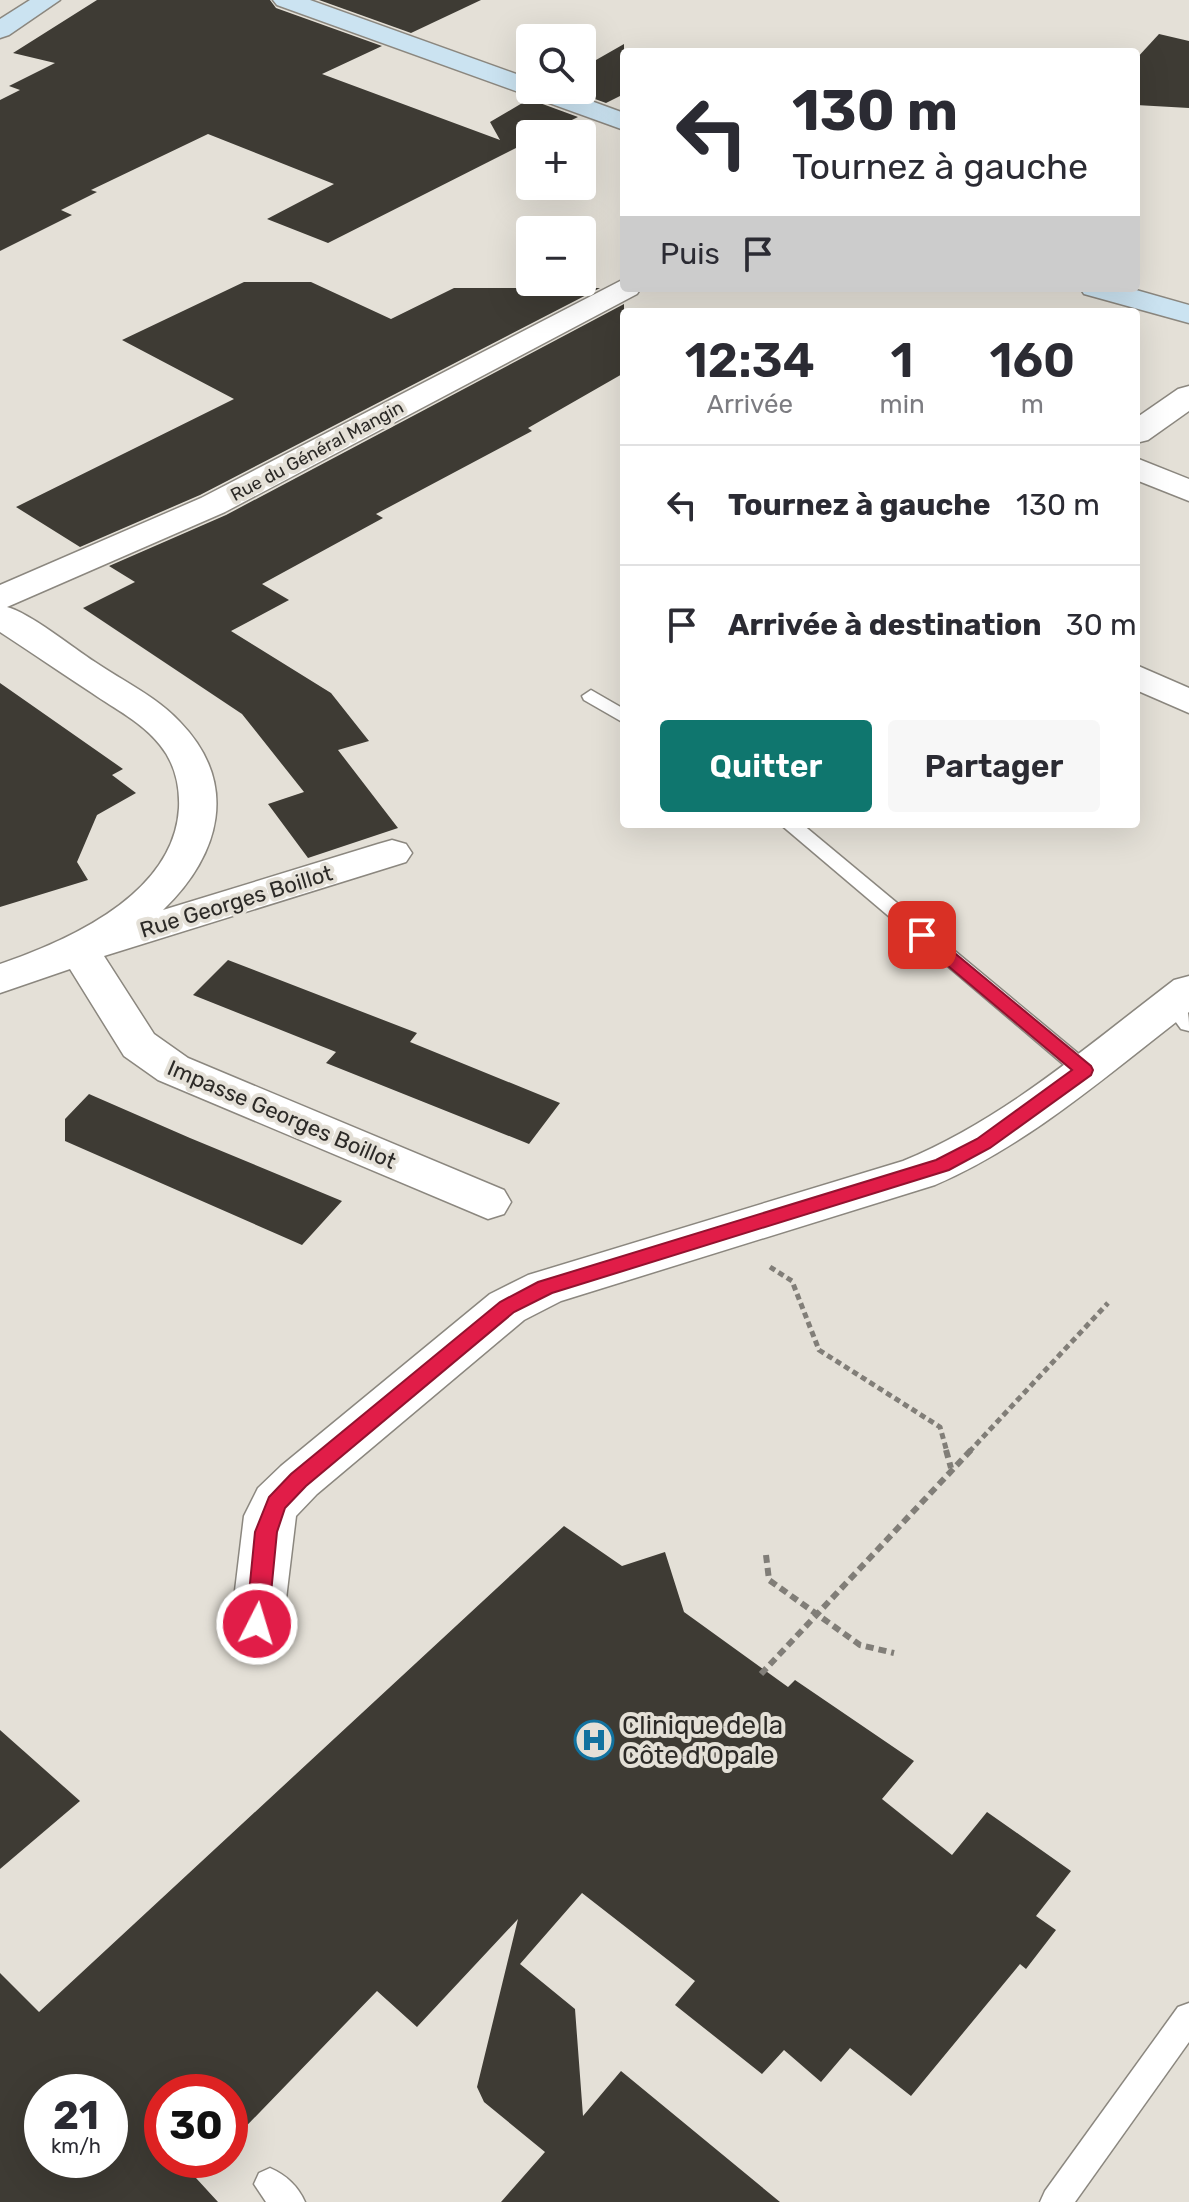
<!DOCTYPE html>
<html lang="fr">
<meta charset="utf-8">
<style>
body{margin:0;font-family:Rubik,sans-serif;background:#f7f7f7;color:#2b2b33;height:100vh;display:flex;flex-direction:column;font-size:30px;white-space:nowrap}
*{box-sizing:border-box;margin:0}
p{font-size:26px;color:#7c7c81}
.icon{flex:none;width:44px;height:44px;fill:none;stroke:currentColor;stroke-width:2;stroke-linecap:round;stroke-linejoin:round}
.map{position:relative;flex:1;overflow:hidden}
.sheet{position:absolute;left:620px;top:308px;width:520px;height:520px;display:flex;flex-direction:column;background:#fff;border-radius:8px;box-shadow:0 8px 32px #0002}
.sheet>*{flex:none}
.guide{position:absolute;left:620px;top:48px;width:520px;height:244px;border-radius:8px;box-shadow:0 8px 32px #0002;background:#fff;color:#2b2b33;overflow:hidden}
.buttons{position:absolute;left:516px;top:24px;display:grid;gap:16px}
.buttons a{display:grid;place-items:center;width:80px;height:80px;border-radius:8px;background:#fff;box-shadow:0 8px 32px #0002;font-size:40px}
.speed{position:absolute;left:24px;top:2074px;display:flex;gap:16px;font-size:40px;font-weight:700;text-align:center}
.speed>*{display:grid;place-content:center;width:104px;height:104px;border-radius:50%;background:#fff;box-shadow:0 8px 32px #0002;line-height:1}
.speed small{font-size:20px;font-weight:400}
.speed .limit{border:12px solid #d22;background:#fff;color:#111}
.pin{position:absolute;display:grid;place-items:center;width:68px;height:68px;color:#fff;margin:-34px;border-radius:16px;box-shadow:0 4px 12px #0006}
.me{position:absolute;width:88px;margin:-44px;rotate:5deg;stroke-linejoin:round;filter:drop-shadow(0 0 6px #0008)}
.turn{display:flex;align-items:center;gap:28px;height:168px;padding:0 40px;font-size:36px}
.turn .icon{width:104px;height:104px;stroke-width:2.5}
.turn b{display:block;font-size:56px;line-height:68px}
.then{display:flex;align-items:center;height:76px;padding:0 40px;background:#0003;gap:16px;font-size:30px}
.eta{display:flex;justify-content:space-evenly;align-items:center;height:136px;text-align:center}
.eta b{font-size:48px;font-weight:600;line-height:56px}
.button{display:flex;gap:16px;margin-top:auto;padding:16px 40px}
.button a{flex:1;height:92px;border-radius:8px;background:#0f766e;color:#fff;font-size:32px;font-weight:600;line-height:92px;text-align:center}
.button a+a{background:#f7f7f7;color:#2b2b33}
ul{padding:0;list-style:none}
li{display:flex;align-items:center;gap:24px;height:120px;padding:0 40px;border-top:2px solid #e1e1e2}
li div{flex:1}
li b{display:block;font-size:30px}
li em{font-style:normal}
.map>svg:first-child{display:block}
.building{fill:#3e3b34;fill-rule:evenodd}
.lines{fill:none;stroke-linecap:round;stroke-linejoin:round}
.service-casing{stroke:#8b877f;stroke-width:3}
.minor-casing{stroke:#8b877f;stroke-width:3}
.secondary-casing{stroke:#8b877f;stroke-width:3}
.path-far1{stroke:#817e78;stroke-width:5;stroke-dasharray:6 4;stroke-linecap:butt}
.path{stroke:#817e78;stroke-width:6;stroke-dasharray:8 5;stroke-linecap:butt}
.service{fill:#fff;fill-rule:evenodd}
.minor{fill:#fff;fill-rule:evenodd}
.secondary{fill:#cbe3f1;fill-rule:evenodd}
.route{fill:#e11d48;stroke:#92132f;stroke-width:2}
.labels{text-anchor:middle;stroke-width:8;stroke-linejoin:round;paint-order:stroke}
.far-street-label{font-size:18px;fill:#2c2a27;stroke:#e4e0d7}
.street-label{font-size:22px;fill:#2c2a27;stroke:#e4e0d7}
.near-poi-label{font-size:26px;fill:#2c2a27;stroke:#e4e0d7;text-anchor:start}
</style>
<div class="map">
<svg width="1189" height="2202" viewBox="0 0 1189 2202">
<rect width="100%" height="100%" fill="#e4e0d7"/>
<g class="building">
<polygon points="97,0 270,0 276,8 382,46 322,74 500,140 490,122 529,99 578,117 543,134 530,134 530,141 328,243 267,219 334,184 208,134 91,190 97,192 61,210 72,215 0,251 0,100 20,90 9,86 55,63 13,53"/>
<polygon points="319,0 481,0 411,33"/>
<polygon points="1159,34 1189,41 1189,108 1136,105 1136,59"/>
<polygon points="624,44 624,94 606,103 570,90 582,90 582,68"/>
<polygon points="244,282 311,282 391,319 454,288 600,288 200,495 80,547 16,507 234,399 122,340"/>
<polygon points="624,304 624,373 528,428 532,431 376,514 383,518 262,584 289,600 231,631 331,693 369,741 338,750 398,828 308,858 268,804 304,792 242,714 83,608 135,582 109,566 226,515"/>
<polygon points="0,683 123,769 112,775 136,793 97,815 77,862 88,880 0,907"/>
<polygon points="228,960 417,1033 410,1042 560,1103 529,1144 326,1063 336,1052 193,995"/>
<polygon points="89,1094 190,1138 342,1201 302,1245 65,1141 65,1119"/>
<path d="M564,1526L622,1566L665,1552L684,1612L788,1687L795,1680L914,1761L882,1799L952,1855L987,1812L1071,1871L1036,1916L1056,1930L1026,1969L1020,1964L911,2096L850,2048L821,2082L784,2050L762,2074L675,2005L695,1981L582,1893L520,1964L575,2009L583,2116L621,2071L780,2202H501L545,2152L484,2102L477,2087L518,1919L417,2027L377,1991L230,2143V2092H162V2160H213L196,2178L218,2202H0V1973L39,2012ZM42,2092H110V2160H42Z"/>
<polygon points="0,1730 80,1801 0,1869"/>
</g>
<g class="lines">
<g class="service-casing">
<g id="service">
<polygon points="591,690 624,709 624,723 584,700 582,696"/>
<polygon points="780,824 802,824 1092,1065 1095,1070 1092,1075 1076,1075"/>
<path d="M1172,995C1189,1000 1189,1015 1189,1031L1181,1029L1161,1002L1165,997Z"/>
<polygon points="1189,2003 1189,2042 1075,2202 1040,2202 1045,2191 1178,2007"/>
<path d="M270,2168C286,2175 298,2186 305,2202H266L254,2184L259,2173Z"/>
</g>
</g>
<g class="minor-casing">
<g id="minor">
<path d="M624,279V288H641L637,294L225,512L7,607C30,613 73,648 95,662C123,681 157,697 180,722C240,784 220,855 163,910L378,844L392,840L406,844L412,853L406,862L104,956L154,1034L188,1058L504,1190L511,1202L504,1214L488,1219L158,1080L124,1056L70,969L0,993V964C70,940 174,894 179,808C180,785 174,762 160,745C142,722 115,709 92,693C61,673 31,652 0,632V585L201,498Z"/>
<polygon points="1189,386 1189,411 1148,440 1136,443 1136,418 1178,389"/>
<polygon points="1136,458 1189,479 1189,501 1136,480"/>
<polygon points="1136,665 1189,688 1189,713 1136,690"/>
<path d="M1189,976V1012C1107,1075 1031,1143 935,1185L561,1301L524,1320L317,1494L296,1516L283,1624L276,1640L257,1647L238,1640L231,1624L244,1516L258,1488L281,1466L490,1294L528,1275L903,1161C1005,1119 1087,1046 1174,980Z"/>
</g>
</g>
<g class="secondary-casing">
<g id="secondary">
<polygon points="30,0 60,0 9,35 0,38 0,19"/>
<polygon points="273,0 310,0 530,79 530,90 561,90 624,113 624,130 277,5"/>
<polygon points="1080,288 1129,288 1189,305 1189,323 1084,294"/>
</g>
</g>
<g class="path-far1">
<polyline points="770,1267 792,1281 819,1350 940,1427 947,1452"/>
<polyline points="969,1452 1108,1303"/>
</g>
<g class="path">
<polyline points="946,1450 951,1468"/>
<polyline points="766,1555 769,1580 860,1645 894,1653"/>
<polyline points="761,1674 971,1450"/>
</g>
<use href="#service" class="service"/>
<use href="#minor" class="minor"/>
<use href="#secondary" class="secondary"/>
</g>
<polygon class="route" points="922,929 928,931 1091,1066 1093,1070 1091,1075 990,1148 949,1170 552,1293 514,1312 306,1486 285,1508 277,1532 268,1624 265,1631 257,1634 250,1631 246,1624 255,1532 269,1497 291,1474 500,1302 538,1282 936,1160 977,1139 1072,1070 916,939 913,935 916,931"/>
<defs>
<g id="hospital-ring" transform="scale(2)"><circle r="9.5" fill="#e4e0d7" stroke="#11729f" stroke-width="1.5"/><path d="M-5-5h3v3.5h4V-5h3V5h-3V1.5h-4V5h-3Z" fill="#11729f"/></g>
</defs>
<g fill-rule="evenodd">
<use href="#hospital-ring" x="594" y="1740"/>
</g>
<g class="labels">
<g class="far-street-label">
<text transform="translate(317 451) rotate(-28)" y="6">Rue du Général Mangin</text>
</g>
<g class="street-label">
<text transform="translate(236 901) rotate(-17)" y="8">Rue Georges Boillot</text>
<text transform="translate(282 1114) rotate(23)" y="8">Impasse Georges Boillot</text>
</g>
<g class="near-poi-label">
<text x="622" y="1734">Clinique de la<tspan x="622" dy="30">Côte d'Opale</tspan></text>
</g>
</g>
</svg>
<div class="buttons">
<a><svg class="icon" aria-label="search" viewBox="0 0 24 24"><circle cx="10" cy="10" r="6"/><path d="M15 15l6 6"/></svg></a>
<a>+</a>
<a>−</a>
</div>
<div class="speed"><div>21<small>km/h</small></div><div class="limit">30</div></div>
<div class="pin" style="left:922px;top:935px;background:#d93025"><svg class="icon" aria-label="arrive" viewBox="0 0 24 24"><path d="M6 21V4h12l-3 4 3 4H6"/></svg></div>
<svg class="me" style="left:257px;top:1624px" viewBox="-20 -20 40 40"><circle r="17" fill="#e11d48" stroke="#fff" stroke-width="3"/><path d="M0-11L8 9 0 5-8 9z" fill="#fff"/></svg>
<div class="guide">
<div class="turn"><svg class="icon" aria-label="left" viewBox="0 0 24 24"><path d="M17 20v-9H6M10 6l-5 5 5 5"/></svg><div><b>130 m</b>Tournez à gauche</div></div>
<div class="then">Puis<svg class="icon" aria-label="arrive" viewBox="0 0 24 24"><path d="M6 21V4h12l-3 4 3 4H6"/></svg></div>
</div>
<section class="sheet">
<div class="eta">
<div><b>12:34</b><p>Arrivée</p></div>
<div><b>1</b><p>min</p></div>
<div><b>160</b><p>m</p></div>
</div>
<ul>
<li><svg class="icon" aria-label="left" viewBox="0 0 24 24"><path d="M17 20v-9H6M10 6l-5 5 5 5"/></svg><div><b>Tournez à gauche</b></div><em>130 m</em></li>
<li><svg class="icon" aria-label="arrive" viewBox="0 0 24 24"><path d="M6 21V4h12l-3 4 3 4H6"/></svg><div><b>Arrivée à destination</b></div><em>30 m</em></li>
</ul>
<div class="button"><a>Quitter</a><a>Partager</a></div>
</section>
</div>
